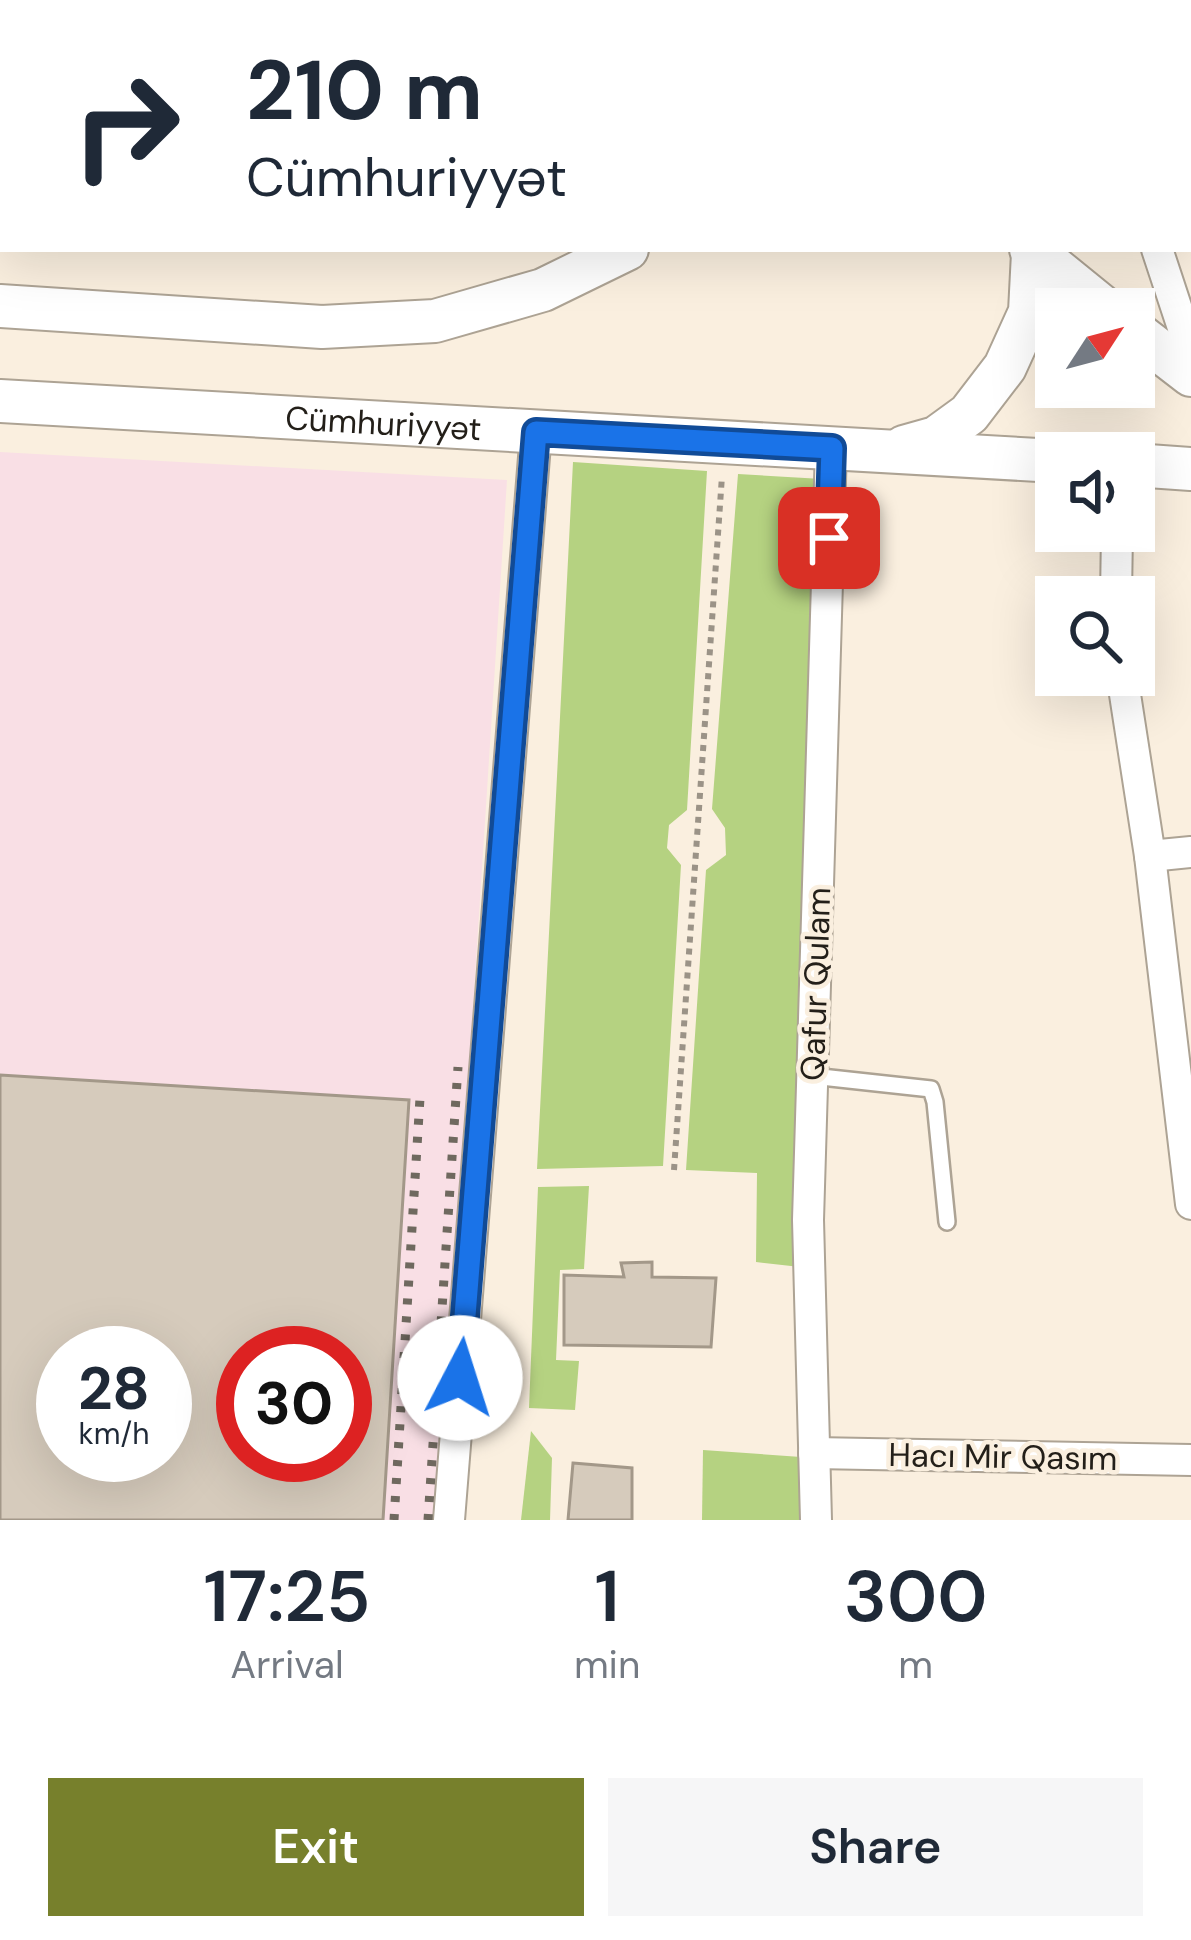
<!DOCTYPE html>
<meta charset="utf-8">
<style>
body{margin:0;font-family:"DM Sans",sans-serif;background:#f6f6f7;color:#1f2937;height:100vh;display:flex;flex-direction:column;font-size:45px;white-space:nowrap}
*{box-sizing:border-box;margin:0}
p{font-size:39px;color:#747a83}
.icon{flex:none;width:66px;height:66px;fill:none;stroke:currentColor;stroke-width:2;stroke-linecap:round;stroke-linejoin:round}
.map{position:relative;height:1520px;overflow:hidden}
.side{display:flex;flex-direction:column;background:#fff;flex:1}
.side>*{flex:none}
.hud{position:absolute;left:0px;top:0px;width:1191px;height:252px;box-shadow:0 12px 48px #0002;background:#fff;color:#1f2937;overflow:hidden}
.needle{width:78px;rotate:54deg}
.buttons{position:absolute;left:1035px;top:288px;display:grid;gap:24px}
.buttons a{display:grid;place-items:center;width:120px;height:120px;border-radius:0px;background:#fff;box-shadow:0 12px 48px #0002;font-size:60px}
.speed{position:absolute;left:36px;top:1326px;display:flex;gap:24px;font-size:60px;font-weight:700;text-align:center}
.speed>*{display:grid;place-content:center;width:156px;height:156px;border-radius:50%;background:#fff;box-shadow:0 12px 48px #0002;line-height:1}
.speed small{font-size:30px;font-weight:400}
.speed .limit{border:18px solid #d22;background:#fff;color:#111}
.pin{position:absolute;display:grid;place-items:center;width:102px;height:102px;color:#fff;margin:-51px;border-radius:24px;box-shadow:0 6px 18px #0006}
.me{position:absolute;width:132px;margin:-66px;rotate:5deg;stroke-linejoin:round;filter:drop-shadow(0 0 9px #0008)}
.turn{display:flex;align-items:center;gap:42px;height:252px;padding:0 48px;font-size:54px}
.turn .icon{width:156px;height:156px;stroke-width:2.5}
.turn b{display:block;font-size:84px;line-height:102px}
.eta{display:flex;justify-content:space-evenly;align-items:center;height:204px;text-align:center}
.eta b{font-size:72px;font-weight:600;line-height:84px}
.action{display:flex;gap:24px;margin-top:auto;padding:24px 48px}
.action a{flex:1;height:138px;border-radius:0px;background:#77802c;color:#fff;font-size:48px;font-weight:600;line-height:138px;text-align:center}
.action a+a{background:#f6f6f7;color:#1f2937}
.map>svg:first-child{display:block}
.industrial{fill:#f9dfe5;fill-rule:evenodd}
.green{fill:#b5d281}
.building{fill:#d6cbbc;stroke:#a39889;stroke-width:3;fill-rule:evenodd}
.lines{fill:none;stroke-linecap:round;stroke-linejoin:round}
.lane-casing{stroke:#ada394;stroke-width:20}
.street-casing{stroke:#ada394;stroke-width:34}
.secondary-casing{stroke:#ada394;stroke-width:46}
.path{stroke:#9b9387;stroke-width:6;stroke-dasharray:6 6;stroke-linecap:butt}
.lane{stroke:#fff;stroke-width:15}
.street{stroke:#fff;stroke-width:30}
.secondary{stroke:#fff;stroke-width:42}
.rail{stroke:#6f695f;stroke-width:9;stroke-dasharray:6 12;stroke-linecap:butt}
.route-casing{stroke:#114b97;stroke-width:30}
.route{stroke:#1a73e8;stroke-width:21}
.labels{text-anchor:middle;stroke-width:9;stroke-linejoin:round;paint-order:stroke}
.street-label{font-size:33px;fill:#231f19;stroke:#faefdf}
</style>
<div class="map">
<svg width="1191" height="1520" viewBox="0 0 1191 1520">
<rect width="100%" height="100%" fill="#faefdf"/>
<path class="industrial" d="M0,452L507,480L440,1520H0ZM63,1353H165V1455H63ZM243,1353H345V1455H243Z"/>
<g class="green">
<polygon points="573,462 707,471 687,810 669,825 667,848 681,865 663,1166 537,1169"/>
<polygon points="738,474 822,479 800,1267 756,1262 757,1173 686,1170 706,870 726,855 725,828 712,809"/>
<polygon points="589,1186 584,1269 560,1270 556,1360 579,1361 575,1410 529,1408 538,1187"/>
<polygon points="531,1431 552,1458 550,1520 521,1520"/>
<polygon points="703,1450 801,1457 802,1520 702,1520"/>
</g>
<g class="building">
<path d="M0,1075L409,1100L383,1520H0ZM63,1353H165V1455H63ZM243,1353H345V1455H243Z"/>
<polygon points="652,1262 652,1277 716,1278 711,1347 564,1345 564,1275 624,1277 621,1263"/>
<polygon points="573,1463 632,1468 632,1520 568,1520"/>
</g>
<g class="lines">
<g class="lane-casing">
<polyline id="lane" points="812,1076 931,1089 935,1102 947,1222"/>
</g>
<g class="street-casing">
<g id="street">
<polyline points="176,0 178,3"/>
<polyline points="510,0 512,3"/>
<polyline points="944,0 947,3"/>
<polyline points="724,3 728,0"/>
<polyline points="1188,56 1191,54"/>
<polyline points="0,135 3,135"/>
<polyline points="1188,183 1191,182"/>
<polyline points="1157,249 1191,352"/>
<polyline points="1116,597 1117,531"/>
<polyline points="1122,675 1150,856 1191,1204"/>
<polyline points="1150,856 1191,852"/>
<polyline points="814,1453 1191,1460"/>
<polyline points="449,1520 536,432"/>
<polyline points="816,1520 808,1220 831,448"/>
</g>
</g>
<g class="secondary-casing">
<g id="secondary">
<polyline points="1031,249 1105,309"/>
<polyline points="0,306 322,327 435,321 543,290 627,249"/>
<polyline points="1134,331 1191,375"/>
<path id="s1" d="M0,401L1056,461"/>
<polyline points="904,447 936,438 969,414 1005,367 1030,312 1033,253"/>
<polyline points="1134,465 1191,469"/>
</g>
</g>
<polyline class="path" points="674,1170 722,476"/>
<use href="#lane" class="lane"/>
<use href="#street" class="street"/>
<use href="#secondary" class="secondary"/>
<g class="rail">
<polyline points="394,1520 420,1098"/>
<polyline points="428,1520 458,1067"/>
</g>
</g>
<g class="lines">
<g class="route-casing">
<polyline id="route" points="460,1378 536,432 832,448 829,538"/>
</g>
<use href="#route" class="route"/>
</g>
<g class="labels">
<g class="street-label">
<text dy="12" stroke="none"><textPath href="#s1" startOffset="384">Cümhuriyyət</textPath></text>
<text transform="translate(815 984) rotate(-88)" y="12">Qafur Qulam</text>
<text transform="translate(1003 1456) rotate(1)" y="12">Hacı Mir Qasım</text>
</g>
</g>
</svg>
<div class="buttons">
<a><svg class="needle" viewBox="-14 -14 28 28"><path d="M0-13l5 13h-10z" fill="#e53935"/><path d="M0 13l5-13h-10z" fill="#747a83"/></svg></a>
<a><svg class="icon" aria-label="sound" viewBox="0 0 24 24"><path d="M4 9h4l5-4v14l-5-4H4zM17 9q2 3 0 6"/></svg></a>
<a><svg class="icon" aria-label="search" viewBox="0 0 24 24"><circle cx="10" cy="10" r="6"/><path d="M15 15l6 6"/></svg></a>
</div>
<div class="speed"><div>28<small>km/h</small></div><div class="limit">30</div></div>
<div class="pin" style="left:829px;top:538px;background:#d93025"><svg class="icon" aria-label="arrive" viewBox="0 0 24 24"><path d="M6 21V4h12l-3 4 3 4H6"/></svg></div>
<svg class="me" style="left:460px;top:1378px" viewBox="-20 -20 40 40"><circle r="19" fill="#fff"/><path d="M0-13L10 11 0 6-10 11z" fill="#1a73e8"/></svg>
<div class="hud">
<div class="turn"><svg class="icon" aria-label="right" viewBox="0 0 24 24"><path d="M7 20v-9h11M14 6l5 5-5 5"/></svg><div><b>210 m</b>Cümhuriyyət</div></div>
</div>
</div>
<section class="side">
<div class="eta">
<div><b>17:25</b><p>Arrival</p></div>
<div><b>1</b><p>min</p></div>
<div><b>300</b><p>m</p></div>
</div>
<div class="action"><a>Exit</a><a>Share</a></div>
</section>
